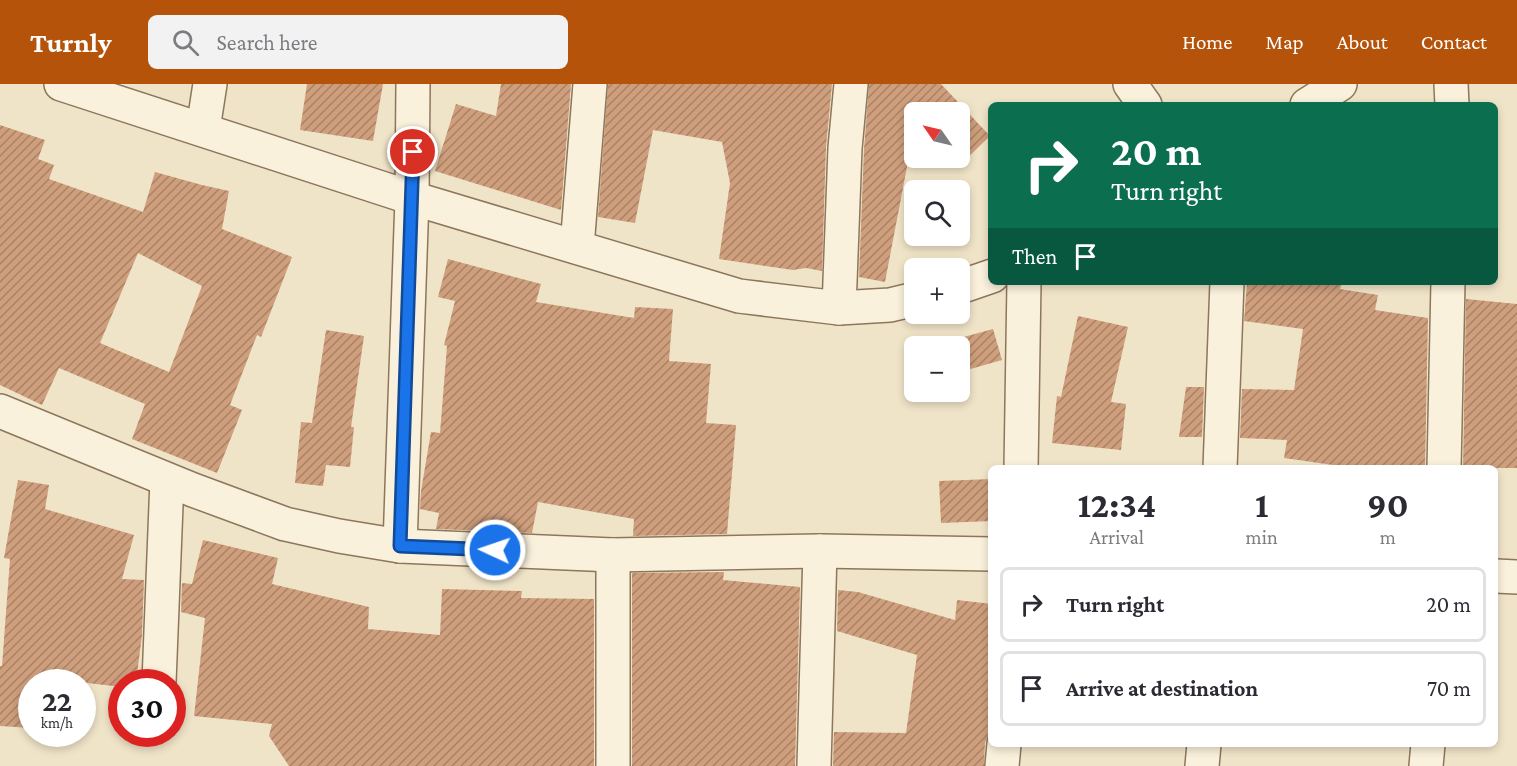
<!DOCTYPE html>
<meta charset="utf-8">
<style>
body{margin:0;font-family:"Crimson Pro",serif;background:#f2f2f3;color:#2b2b33;height:100vh;display:flex;flex-direction:column;font-size:22px;white-space:nowrap}
*{box-sizing:border-box;margin:0}
p{font-size:20px;color:#7c7c81}
.icon{flex:none;width:33px;height:33px;fill:none;stroke:currentColor;stroke-width:2;stroke-linecap:round;stroke-linejoin:round}
.map{position:relative;flex:1;overflow:hidden}
.side{position:absolute;left:988px;top:381px;width:510px;height:282px;display:flex;flex-direction:column;background:#fff;border-radius:9px;box-shadow:0 3px 9px #0003}
.side>*{flex:none}
.banner{position:absolute;left:988px;top:18px;width:510px;height:183px;border-radius:9px;box-shadow:0 3px 9px #0003;background:#0b6e4f;color:#fff;overflow:hidden}
.needle{width:39px;rotate:304deg}
.fabs{position:absolute;left:904px;top:18px;display:grid;gap:12px}
.fabs a{display:grid;place-items:center;width:66px;height:66px;border-radius:9px;background:#fff;box-shadow:0 3px 9px #0003;font-size:30px}
.speed{position:absolute;left:18px;top:585px;display:flex;gap:12px;font-size:30px;font-weight:700;text-align:center}
.speed>*{display:grid;place-content:center;width:78px;height:78px;border-radius:50%;background:#fff;box-shadow:0 3px 9px #0003;line-height:1}
.speed small{font-size:15px;font-weight:400}
.speed .limit{border:9px solid #d22;background:#fff;color:#111}
.pin{position:absolute;display:grid;place-items:center;width:51px;height:51px;color:#fff;margin:-26px;border:3px solid #fff;border-radius:50%;box-shadow:0 2px 6px #0007}
.me{position:absolute;width:66px;margin:-33px;rotate:273deg;stroke-linejoin:round;filter:drop-shadow(0 0 4px #0008)}
.turn{display:flex;align-items:center;gap:21px;height:126px;padding:0 24px;font-size:27px}
.turn .icon{width:78px;height:78px;stroke-width:2.5}
.turn b{display:block;font-size:42px;line-height:51px}
.then{display:flex;align-items:center;height:57px;padding:0 24px;background:#0003;gap:12px;font-size:22px}
.eta{display:flex;justify-content:space-evenly;align-items:center;height:102px;text-align:center}
.eta b{font-size:36px;font-weight:700;line-height:42px}
ul{padding:0;list-style:none}
li{display:flex;align-items:center;gap:18px;height:75px;margin:0 12px 9px;padding:0 12px;border:3px solid #e1e1e2;border-radius:9px}
li div{flex:1}
li b{display:block;font-size:22px}
li em{font-style:normal}
header{display:flex;align-items:center;gap:36px;box-sizing:border-box;height:84px;padding:0 30px;background:#b45309;color:#fff}
header strong{font-size:28px}
nav{display:flex;gap:33px;margin-inline-start:auto;font-size:21px}
.search{width:420px;height:54px;background:#f2f2f3;display:flex;align-items:center;gap:15px;box-sizing:border-box;padding:0 21px;border-radius:9px;color:#7c7c81;font-size:22px}
.map>svg:first-child{display:block}
.building{fill:url(#building-hatch);fill-rule:evenodd}
.lines{fill:none;stroke-linecap:round;stroke-linejoin:round}
.minor-casing{stroke:#8d765c;stroke-width:36}
.minor{stroke:#faf1dc;stroke-width:33}
.route-casing{stroke:#114b97;stroke-width:15}
.route{stroke:#1a73e8;stroke-width:10}
</style>
<header>
<strong>Turnly</strong>
<div class="search"><svg class="icon" aria-label="search" viewBox="0 0 24 24"><circle cx="10" cy="10" r="6"/><path d="M15 15l6 6"/></svg>Search here</div>
<nav><a>Home</a><a>Map</a><a>About</a><a>Contact</a></nav>
</header>
<div class="map">
<svg width="1517" height="682" viewBox="0 0 1517 682">
<defs>
<pattern id="building-hatch" width="6" height="6" patternUnits="userSpaceOnUse" patternTransform="scale(1.5)"><rect width="6" height="6" fill="#cf9f7d"/><path d="M-1 1l2-2M0 6l6-6M5 7l2-2" fill="none" stroke="#a98266"/></pattern>
</defs>
<rect width="100%" height="100%" fill="#f0e4c8"/>
<g class="building">
<polygon points="307,0 383,0 373,57 300,46"/>
<polygon points="501,0 571,0 561,126 435,87 456,20 496,32"/>
<polygon points="608,0 832,0 826,63 822,187 806,184 793,186 719,175 730,99 722,58 653,46 635,139 598,133"/>
<polygon points="869,0 941,0 990,52 958,83 948,74 960,74 960,28 915,28 915,41 885,198 859,193 864,65"/>
<path d="M0,41L45,56L38,75L54,81L49,95L143,128L155,88L202,101L229,107L222,145L292,173L261,253L257,251L230,321L242,326L217,389L132,355L145,320L59,284L42,321L0,301ZM138,169L202,202L169,288L100,259Z"/>
<polygon points="448,175 541,200 536,218 634,234 635,223 673,225 669,277 711,280 706,339 736,341 727,450 633,452 634,435 538,418 532,449 436,445 439,429 420,425 421,407 431,348 440,349 447,262 444,261 455,217 438,213"/>
<polygon points="1247,198 1342,198 1340,205 1378,211 1375,226 1428,234 1425,384 1354,384 1284,374 1287,356 1240,354 1242,305 1294,306 1303,245 1244,237"/>
<polygon points="1466,215 1517,220 1517,384 1463,384"/>
<polygon points="1078,232 1128,243 1111,318 1126,320 1121,366 1052,359 1057,312 1061,313"/>
<polygon points="993,245 1002,276 960,288 960,254"/>
<polygon points="326,246 364,252 351,343 354,343 350,383 326,381 323,402 295,399 301,338 312,339"/>
<polygon points="1186,303 1204,303 1202,353 1179,353"/>
<polygon points="992,395 992,437 941,439 939,397"/>
<polygon points="18,396 49,401 45,425 134,451 122,495 144,496 142,551 136,598 122,598 122,603 35,593 35,598 32,598 32,644 0,642 0,582 2,582 10,475 4,474"/>
<polygon points="203,456 278,474 272,500 369,523 368,545 440,551 442,505 522,507 521,514 594,515 594,682 289,682 269,652 272,640 194,632 205,534 181,528 182,499 192,500"/>
<polygon points="724,488 723,496 800,503 795,682 632,682 632,489"/>
<polygon points="838,506 858,508 955,536 957,516 992,520 992,647 985,658 984,682 833,682 834,648 906,649 917,571 837,547"/>
</g>
<g class="lines">
<g class="minor-casing">
<g id="minor">
<polyline points="61,0 412,114 739,212 839,224 890,221 915,215"/>
<polyline points="1130,0 1145,21"/>
<polyline points="1451,0 1452,21"/>
<polyline points="1307,21 1340,0"/>
<polyline points="203,45 210,0"/>
<polyline points="577,163 590,0"/>
<polyline points="960,203 992,192"/>
<polyline points="839,224 845,64 851,0"/>
<polyline points="0,327 193,406 285,440 339,452 400,462 613,471 820,467 992,470"/>
<polyline points="1021,384 1024,198"/>
<polyline points="1220,384 1227,198"/>
<polyline points="1444,384 1448,198"/>
<polyline points="400,462 412,114 413,0"/>
<polyline points="1496,492 1517,493"/>
<polyline points="159,598 167,396"/>
<polyline points="613,682 613,471"/>
<polyline points="814,682 820,467"/>
<polyline points="1002,682 1004,660"/>
<polyline points="1202,682 1204,660"/>
<polyline points="1426,682 1428,660"/>
</g>
</g>
<use href="#minor" class="minor"/>
</g>
<g class="lines">
<g class="route-casing">
<polyline id="route" points="413,68 400,462 495,466"/>
</g>
<use href="#route" class="route"/>
</g>
</svg>
<div class="fabs">
<a><svg class="needle" viewBox="-14 -14 28 28"><path d="M0-13l5 13h-10z" fill="#e53935"/><path d="M0 13l5-13h-10z" fill="#7c7c81"/></svg></a>
<a><svg class="icon" aria-label="search" viewBox="0 0 24 24"><circle cx="10" cy="10" r="6"/><path d="M15 15l6 6"/></svg></a>
<a>+</a>
<a>−</a>
</div>
<div class="speed"><div>22<small>km/h</small></div><div class="limit">30</div></div>
<div class="pin" style="left:413px;top:68px;background:#d93025"><svg class="icon" aria-label="arrive" viewBox="0 0 24 24"><path d="M6 21V4h12l-3 4 3 4H6"/></svg></div>
<svg class="me" style="left:495px;top:466px" viewBox="-20 -20 40 40"><circle r="17" fill="#1a73e8" stroke="#fff" stroke-width="3"/><path d="M0-11L8 9 0 5-8 9z" fill="#fff"/></svg>
<div class="banner">
<div class="turn"><svg class="icon" aria-label="right" viewBox="0 0 24 24"><path d="M7 20v-9h11M14 6l5 5-5 5"/></svg><div><b>20 m</b>Turn right</div></div>
<div class="then">Then<svg class="icon" aria-label="arrive" viewBox="0 0 24 24"><path d="M6 21V4h12l-3 4 3 4H6"/></svg></div>
</div>
<section class="side">
<div class="eta">
<div><b>12:34</b><p>Arrival</p></div>
<div><b>1</b><p>min</p></div>
<div><b>90</b><p>m</p></div>
</div>
<ul>
<li><svg class="icon" aria-label="right" viewBox="0 0 24 24"><path d="M7 20v-9h11M14 6l5 5-5 5"/></svg><div><b>Turn right</b></div><em>20 m</em></li>
<li><svg class="icon" aria-label="arrive" viewBox="0 0 24 24"><path d="M6 21V4h12l-3 4 3 4H6"/></svg><div><b>Arrive at destination</b></div><em>70 m</em></li>
</ul>
</section>
</div>
